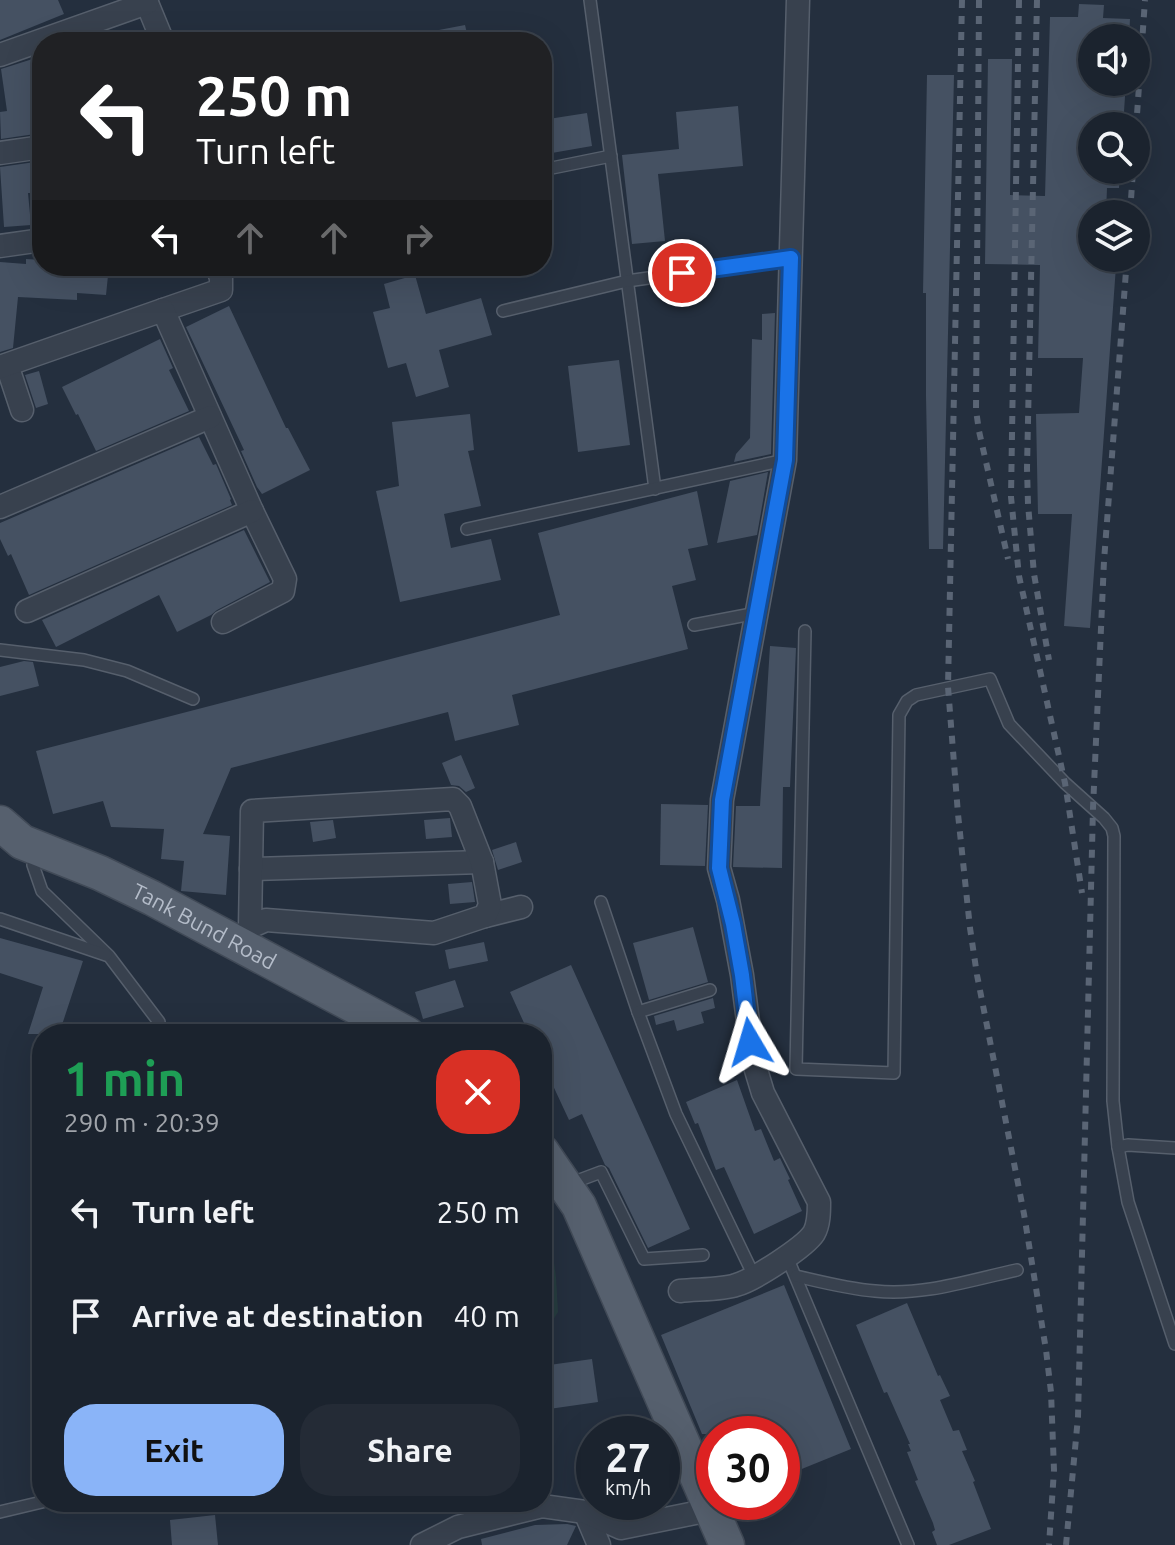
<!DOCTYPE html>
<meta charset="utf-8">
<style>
body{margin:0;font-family:Ubuntu,sans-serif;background:#242b36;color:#f1f3f6;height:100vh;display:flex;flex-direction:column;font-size:30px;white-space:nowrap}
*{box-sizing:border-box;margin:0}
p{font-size:26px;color:#a0a4aa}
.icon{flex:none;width:44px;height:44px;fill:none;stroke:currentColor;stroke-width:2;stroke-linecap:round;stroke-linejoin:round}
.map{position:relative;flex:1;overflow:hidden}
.panel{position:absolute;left:32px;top:1024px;width:520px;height:488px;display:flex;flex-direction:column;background:#1b232e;border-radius:32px;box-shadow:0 8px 32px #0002,0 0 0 2px #39404a}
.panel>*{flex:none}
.top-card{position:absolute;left:32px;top:32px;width:520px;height:244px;border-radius:32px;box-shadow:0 8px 32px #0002,0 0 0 2px #39404a;background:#202124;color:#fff;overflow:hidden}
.buttons{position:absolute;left:1078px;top:24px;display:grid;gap:16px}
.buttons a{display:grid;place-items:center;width:72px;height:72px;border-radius:50%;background:#1b232e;box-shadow:0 8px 32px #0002,0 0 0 2px #39404a;font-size:40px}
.speed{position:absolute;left:576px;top:1416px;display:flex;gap:16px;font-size:40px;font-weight:700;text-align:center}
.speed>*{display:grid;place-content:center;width:104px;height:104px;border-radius:50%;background:#1b232e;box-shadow:0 8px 32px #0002,0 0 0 2px #39404a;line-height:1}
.speed small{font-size:20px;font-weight:400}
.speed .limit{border:12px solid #d22;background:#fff;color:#111}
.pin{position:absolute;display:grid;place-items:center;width:68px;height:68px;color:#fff;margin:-34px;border:4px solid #fff;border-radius:50%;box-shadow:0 2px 8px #0007}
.me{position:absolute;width:88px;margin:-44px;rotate:353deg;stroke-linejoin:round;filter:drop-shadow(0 0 6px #0008)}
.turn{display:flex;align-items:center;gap:28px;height:168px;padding:0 32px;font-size:36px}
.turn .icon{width:104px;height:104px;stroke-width:2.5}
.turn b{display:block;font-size:56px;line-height:68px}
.lanes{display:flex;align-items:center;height:76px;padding:0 32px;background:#0003;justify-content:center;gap:40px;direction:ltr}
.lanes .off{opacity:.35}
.round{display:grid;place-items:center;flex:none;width:84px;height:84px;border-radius:32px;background:#242b36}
.overview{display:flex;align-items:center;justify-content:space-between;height:136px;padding:0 32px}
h1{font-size:48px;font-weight:600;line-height:60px;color:#1e9e55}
.button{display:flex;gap:16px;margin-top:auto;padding:16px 32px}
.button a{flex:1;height:92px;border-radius:32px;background:#8ab4f8;color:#111;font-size:32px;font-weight:600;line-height:92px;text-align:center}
.button a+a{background:#242b36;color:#f1f3f6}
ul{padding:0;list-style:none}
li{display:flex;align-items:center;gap:24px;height:104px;padding:0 32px}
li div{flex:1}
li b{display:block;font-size:30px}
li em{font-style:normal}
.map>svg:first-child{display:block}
.green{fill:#263c3f}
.building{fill:#455162}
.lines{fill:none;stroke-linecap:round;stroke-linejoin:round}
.lane-casing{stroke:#565f6c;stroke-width:14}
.street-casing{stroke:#565f6c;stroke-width:25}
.primary-casing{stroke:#414a57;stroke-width:37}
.lane{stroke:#38414e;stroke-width:11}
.street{stroke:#38414e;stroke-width:22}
.primary{stroke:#56606e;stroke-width:34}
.rail{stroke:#5a6575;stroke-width:6;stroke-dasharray:8 8;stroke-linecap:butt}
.route-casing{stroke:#114b97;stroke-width:20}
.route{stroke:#1a73e8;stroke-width:14}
.labels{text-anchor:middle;stroke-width:7;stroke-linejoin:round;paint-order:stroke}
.street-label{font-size:22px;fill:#b4bcc9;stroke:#1d2633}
</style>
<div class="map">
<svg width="1175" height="1545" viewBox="0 0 1175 1545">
<rect width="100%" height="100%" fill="#242f3e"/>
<polygon class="green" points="542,1223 551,1241 556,1277 558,1312 545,1333 542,1334"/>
<g class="building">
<polygon points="0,0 58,0 64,14 0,40"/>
<polygon points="1079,4 1104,5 1103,18 1130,19 1129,38 1092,38 1092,82 1126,82 1123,126 1092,126 1092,170 1120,170 1119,188 1107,188 1106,214 1092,214 1092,265 1116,266 1090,628 1064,626 1072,514 1038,514 1036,414 1079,413 1083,358 1038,358 1040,265 985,264 988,59 1012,59 1010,195 1045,196 1050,17 1078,17"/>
<polygon points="465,25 469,42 418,42 418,34"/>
<polygon points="42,56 42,133 1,139 0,112 7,111 1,69"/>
<polygon points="927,75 954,75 943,549 929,549 926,396 926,293 923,293"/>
<polygon points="738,106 743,166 658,174 665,241 632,244 622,155 679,149 676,112"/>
<polygon points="587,113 592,146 546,154 542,120"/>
<polygon points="42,161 42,193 28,193 31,225 4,227 0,167"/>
<polygon points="26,259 42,260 42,266 109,266 106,295 77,293 77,300 18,297 13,348 0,352 0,262 26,264"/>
<polygon points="415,275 426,314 481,298 492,335 439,350 449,387 416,397 406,363 388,368 373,312 390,308 384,284"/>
<polygon points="229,306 286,428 288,428 310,470 262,494 257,487 241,451 244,450 186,327"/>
<polygon points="775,313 771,454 734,462 736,454 750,438 752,339 762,340 762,314"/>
<polygon points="160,339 173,368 169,370 189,411 96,451 78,414 76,415 62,387"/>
<polygon points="619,360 630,445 578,452 568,366"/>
<polygon points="39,371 48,404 36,408 25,375"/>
<polygon points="470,414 474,450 468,451 481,506 444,514 451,548 491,539 501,580 400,602 376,491 399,486 392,422"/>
<polygon points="199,437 213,465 216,464 231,499 230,500 232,505 29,595 11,554 8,556 0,539 0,523"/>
<polygon points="768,472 757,535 717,543 730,481"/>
<polygon points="697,491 708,545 688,549 696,580 672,586 688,649 512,695 519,725 455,741 448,712 231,768 203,834 230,836 226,895 181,891 184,861 161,859 164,829 111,827 103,801 53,814 36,751 560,615 538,533"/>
<polygon points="244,530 270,582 217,610 211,615 177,632 159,595 56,647 42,620"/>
<polygon points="770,646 796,648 790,787 783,787 782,868 733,867 736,806 760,806"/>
<polygon points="24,661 33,662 39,686 0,696 0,667"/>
<polygon points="461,755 475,788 466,792 459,786 451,785 442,763"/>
<polygon points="661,804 708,805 705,866 660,865"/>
<polygon points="450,818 452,837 426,839 424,820"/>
<polygon points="333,820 336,838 313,842 310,822"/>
<polygon points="516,842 522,862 498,870 492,850"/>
<polygon points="472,882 475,902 450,904 448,884"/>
<polygon points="693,927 708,982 649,1000 633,943"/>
<polygon points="0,938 83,961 59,1034 28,1034 43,987 0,973"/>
<polygon points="484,942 488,961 449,969 445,950"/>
<polygon points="571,965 690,1229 648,1248 609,1168 605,1165 582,1114 569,1120 542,1062 542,1034 529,1034 510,992"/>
<polygon points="455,980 464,1007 423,1019 415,992"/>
<polygon points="713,998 715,1008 701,1012 704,1023 677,1031 674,1020 656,1025 654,1016"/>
<polygon points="737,1080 755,1131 761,1129 774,1161 780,1158 790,1179 788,1180 802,1211 754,1234 724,1167 716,1170 698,1123 695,1124 686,1102"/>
<polygon points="784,1285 851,1449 782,1477 782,1434 702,1434 661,1335"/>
<polygon points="907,1303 938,1376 940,1375 950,1396 940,1400 953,1431 959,1430 967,1450 962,1451 975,1481 973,1482 991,1529 949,1545 937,1545 932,1532 935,1530 933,1523 915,1481 918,1480 907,1452 911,1451 908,1444 910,1444 887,1392 884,1393 856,1325"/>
<polygon points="592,1359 598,1402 542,1410 542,1366"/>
<polygon points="215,1515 218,1545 172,1545 170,1520"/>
<polygon points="567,1524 576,1526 567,1545 482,1545 481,1539 535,1525"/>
</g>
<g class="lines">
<g class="lane-casing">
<g id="lane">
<polyline points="590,0 655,489"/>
<polyline points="542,170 611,156"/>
<polyline points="503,311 627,281 791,258"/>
<polyline points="467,529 785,460"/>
<polyline points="694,625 757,613"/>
<polyline points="805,631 796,1069 894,1073 899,715 907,701 916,695 990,679 1009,724 1065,783 1104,818 1112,828 1114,836 1113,1101 1118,1147 1128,1202 1175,1344"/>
<polyline points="0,650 84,660 127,671 193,699"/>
<polyline points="33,865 42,891 109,956 159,1022 157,1034"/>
<polyline points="601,902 638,1012 676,1114 754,1276"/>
<polyline points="0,919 106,955"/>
<polyline points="638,1012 710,990"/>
<polyline points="1118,1147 1128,1145 1175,1148"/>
<polyline points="569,1184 601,1172 644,1259 703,1255"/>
<polyline points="787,1257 908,1545"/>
<path d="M796,1276C822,1282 849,1289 875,1291C924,1296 970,1280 1017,1270"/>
<polyline points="0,1512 42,1502"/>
</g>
</g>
<g class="street-casing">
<g id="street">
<polyline points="144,0 147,3 163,42"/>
<polyline points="0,55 147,3"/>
<polyline points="0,153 42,147"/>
<polyline points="0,246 42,240"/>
<polyline points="163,310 221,290 221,278 217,266"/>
<polyline points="7,365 22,410"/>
<polyline points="0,367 163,310 252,511 285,579 283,591 223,622"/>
<polyline points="0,507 210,417"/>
<polyline points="27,611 252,511"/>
<polyline points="251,869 482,862"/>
<polyline points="485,916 521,907"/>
<polyline points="239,944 250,927 252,811 453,799 460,806 482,862 490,905 485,916 434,933 266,920 250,927"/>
<path d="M680,1291C696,1289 722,1290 736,1285C754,1280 805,1247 814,1233C819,1224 819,1212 819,1202L763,1093L753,1060L742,975L728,900L719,868L722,800L785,460L798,0"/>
<polyline points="585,1512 599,1545"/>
<polyline points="422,1545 458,1527 542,1506 585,1512 621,1528 700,1512"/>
</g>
</g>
<g class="primary-casing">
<g id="primary">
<path id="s1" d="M0,823L22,842L100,873L152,898L407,1034"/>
<polyline points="542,1152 579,1206 727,1545"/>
</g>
</g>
<use href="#lane" class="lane"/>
<use href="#street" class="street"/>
<use href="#primary" class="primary"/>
<g class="rail">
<polyline points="962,0 948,687 958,814 970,928 977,975 1024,1214 1046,1350 1051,1392 1054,1470 1049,1545"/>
<polyline points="979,0 976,410 979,431 1008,559"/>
<polyline points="1019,0 1011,497 1019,576 1065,783 1082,893"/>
<polyline points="1037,0 1027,468 1028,504 1034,574 1049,660"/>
<polyline points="1136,129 1145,0"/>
<polyline points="1130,214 1133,170"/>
<polyline points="1066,1545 1078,1417 1093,808 1104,561 1127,258"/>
</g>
</g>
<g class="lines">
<g class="route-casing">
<polyline id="route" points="682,273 791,258 785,460 722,800 719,868 733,924 742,975 750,1042"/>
</g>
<use href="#route" class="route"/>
</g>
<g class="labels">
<g class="street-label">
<text dy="8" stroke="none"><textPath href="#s1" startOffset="230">Tank Bund Road</textPath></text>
</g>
</g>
</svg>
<div class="buttons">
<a><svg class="icon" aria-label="sound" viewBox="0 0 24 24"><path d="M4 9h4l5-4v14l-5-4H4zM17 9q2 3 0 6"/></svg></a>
<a><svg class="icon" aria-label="search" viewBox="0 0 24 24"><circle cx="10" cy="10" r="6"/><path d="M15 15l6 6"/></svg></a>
<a><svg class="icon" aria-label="layers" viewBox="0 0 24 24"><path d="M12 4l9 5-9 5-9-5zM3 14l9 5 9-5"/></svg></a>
</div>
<div class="speed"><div>27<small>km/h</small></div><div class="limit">30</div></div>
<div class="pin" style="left:682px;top:273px;background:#d93025"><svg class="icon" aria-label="arrive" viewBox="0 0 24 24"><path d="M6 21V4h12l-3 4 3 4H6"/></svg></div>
<svg class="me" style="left:750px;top:1042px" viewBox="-20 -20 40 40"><path d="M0-17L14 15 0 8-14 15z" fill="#1a73e8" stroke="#fff" stroke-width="4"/></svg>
<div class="top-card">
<div class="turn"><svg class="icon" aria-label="left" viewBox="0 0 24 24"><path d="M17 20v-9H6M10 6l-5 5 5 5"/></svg><div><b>250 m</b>Turn left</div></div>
<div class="lanes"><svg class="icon" aria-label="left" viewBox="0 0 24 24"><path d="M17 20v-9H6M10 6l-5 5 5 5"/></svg><svg class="icon off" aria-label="ahead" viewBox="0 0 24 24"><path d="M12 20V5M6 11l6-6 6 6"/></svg><svg class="icon off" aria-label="ahead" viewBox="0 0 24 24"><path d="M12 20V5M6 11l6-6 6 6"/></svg><svg class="icon off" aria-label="right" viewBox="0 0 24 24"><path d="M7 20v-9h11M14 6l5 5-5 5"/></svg></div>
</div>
<section class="panel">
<div class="overview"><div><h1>1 min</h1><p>290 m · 20:39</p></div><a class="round" style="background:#d93025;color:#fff"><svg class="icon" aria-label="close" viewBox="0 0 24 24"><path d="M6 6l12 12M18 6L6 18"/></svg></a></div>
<ul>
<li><svg class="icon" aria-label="left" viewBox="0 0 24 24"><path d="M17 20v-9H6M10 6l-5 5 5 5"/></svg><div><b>Turn left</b></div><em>250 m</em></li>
<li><svg class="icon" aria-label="arrive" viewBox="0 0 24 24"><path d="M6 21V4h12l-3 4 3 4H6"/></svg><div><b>Arrive at destination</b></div><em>40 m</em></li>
</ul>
<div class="button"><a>Exit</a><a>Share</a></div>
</section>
</div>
